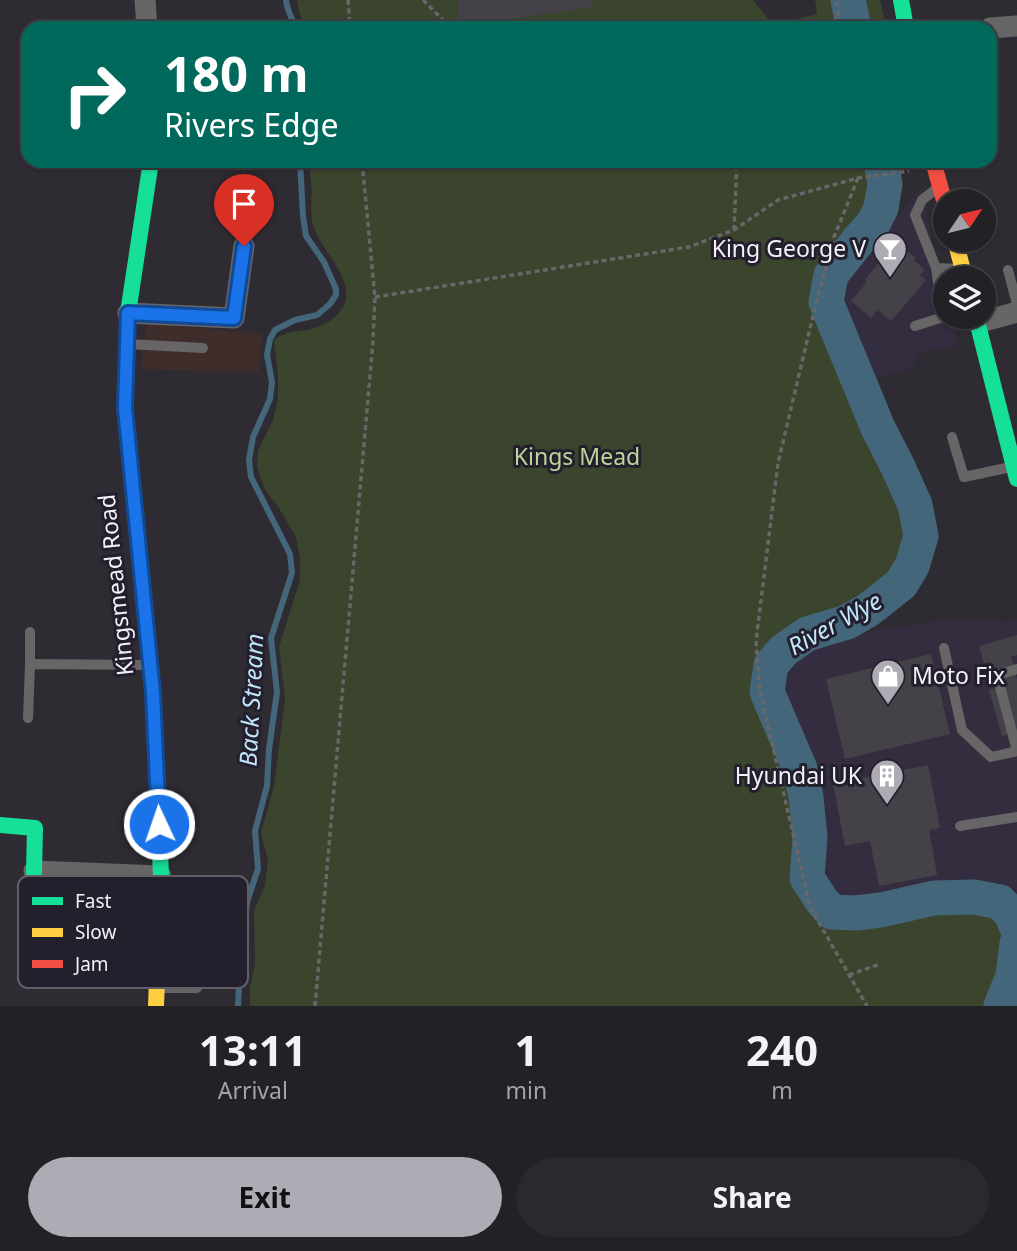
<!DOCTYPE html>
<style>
body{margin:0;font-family:"Noto Sans",sans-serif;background:#2a292e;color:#f1f3f6;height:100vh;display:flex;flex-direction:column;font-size:26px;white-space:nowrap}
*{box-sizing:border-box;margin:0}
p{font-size:23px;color:#a2a3a7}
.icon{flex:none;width:38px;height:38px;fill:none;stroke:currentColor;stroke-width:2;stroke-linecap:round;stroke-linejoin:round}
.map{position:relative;height:1006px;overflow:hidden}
.side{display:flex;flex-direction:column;background:#222126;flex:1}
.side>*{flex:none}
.top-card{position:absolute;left:21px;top:21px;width:976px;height:147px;border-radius:21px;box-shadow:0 2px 5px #0004,0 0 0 2px #3f3e43;background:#00695c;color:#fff;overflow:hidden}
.needle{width:46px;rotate:55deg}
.fabs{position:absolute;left:933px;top:189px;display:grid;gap:14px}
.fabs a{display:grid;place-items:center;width:63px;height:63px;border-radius:50%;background:#222126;box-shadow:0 2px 5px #0004,0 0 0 2px #3f3e43;font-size:35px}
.pin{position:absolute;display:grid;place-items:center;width:60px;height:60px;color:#fff;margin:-72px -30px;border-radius:50% 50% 50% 0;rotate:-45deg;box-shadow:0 0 7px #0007}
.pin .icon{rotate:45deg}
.me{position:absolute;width:77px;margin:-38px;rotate:357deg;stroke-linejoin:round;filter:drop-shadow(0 0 5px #0008)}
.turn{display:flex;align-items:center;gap:24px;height:147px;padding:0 28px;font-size:32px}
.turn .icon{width:91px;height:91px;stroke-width:2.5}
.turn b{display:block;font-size:49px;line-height:60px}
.eta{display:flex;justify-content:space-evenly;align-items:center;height:119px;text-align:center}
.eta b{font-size:42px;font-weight:700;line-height:49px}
.action{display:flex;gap:14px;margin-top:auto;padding:14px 28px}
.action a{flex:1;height:80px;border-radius:42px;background:#aeabb4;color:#111;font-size:28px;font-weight:700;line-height:80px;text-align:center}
.action a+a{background:#2a292e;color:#f1f3f6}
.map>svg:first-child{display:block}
.built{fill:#332d3f}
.industrial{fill:#3e2d2a}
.green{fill:#3b442d}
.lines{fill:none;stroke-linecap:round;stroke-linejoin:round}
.stream{stroke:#44667a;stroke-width:6}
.river{stroke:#44667a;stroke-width:35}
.building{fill:#444248}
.path{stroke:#696669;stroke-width:3.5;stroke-dasharray:5 3.5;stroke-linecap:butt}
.lane{stroke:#686567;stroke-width:10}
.street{stroke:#686567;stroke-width:21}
.fast{stroke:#16e098;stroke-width:16}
.slow{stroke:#ffcf43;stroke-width:16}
.jam{stroke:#f24e42;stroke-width:16}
.route-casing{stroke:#114b97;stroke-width:18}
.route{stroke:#1a73e8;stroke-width:12}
.labels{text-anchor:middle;stroke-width:6;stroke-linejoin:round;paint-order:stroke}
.poi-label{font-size:23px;fill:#f3f0fa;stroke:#231f2c;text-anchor:end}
.park-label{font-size:23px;fill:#bdd69a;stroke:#231f2c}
.street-label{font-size:23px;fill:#f3f0fa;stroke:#231f2c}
.water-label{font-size:24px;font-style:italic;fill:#c0e6fc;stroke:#231f2c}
.key{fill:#231f2c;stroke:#615e6a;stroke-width:2}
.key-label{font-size:19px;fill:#f3f0fa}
</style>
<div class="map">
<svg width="1017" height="1006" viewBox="0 0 1017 1006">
<rect width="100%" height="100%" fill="#2e2c32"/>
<g class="built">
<polygon points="920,189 945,293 945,317 951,317 957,345 917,354 915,362 908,370 871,379 846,331 843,321 841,292 844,279 852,264 860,254 885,233"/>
<polygon points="945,620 1001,621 1002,623 1017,620 1017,896 1006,890 957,885 932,886 854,900 843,898 835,891 829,881 825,868 820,808 813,772 803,740 797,732 782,693 782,681 784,671 799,655 837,639 859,633"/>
</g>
<polygon class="industrial" points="146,322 262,334 259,373 141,369"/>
<g class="green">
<polygon points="297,0 753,0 773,25 817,14 815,0 837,0 842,28 306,28 299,12"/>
<polygon points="855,0 880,0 886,28 863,28"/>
<path d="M307,161H873L878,194L865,222L828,264L820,286L821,310L844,373L901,484L913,519V542L903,561L879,590L854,611L791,634L774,654L764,673L766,700L791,758L801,799L805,841L804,876L808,895L825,912L848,922L871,921L904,910L937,905L995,906L1012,922C1015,957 1010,975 995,1006H250V986L255,964L254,911L265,886L268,860L261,833L274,786L285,699L279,647L300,580V558L296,537L277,505L265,490L257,467L258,451L273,420L278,399V375L274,341C284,330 302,332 315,328C321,326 329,322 334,318C370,288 317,251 312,221C310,208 313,195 311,183C311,175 309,168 307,161Z"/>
</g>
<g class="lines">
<g class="stream">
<path d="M286,0C287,10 292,20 297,28"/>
<polyline points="238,1006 239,987 246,970 245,923 247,902 258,869 255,831 267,786 269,749 277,692 271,638 292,573 290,554 251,477 249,460 253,437 270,399 272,382 267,355 270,339 275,330 295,320 317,315 330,304 336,295 336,289 324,262 306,236 303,216 300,161"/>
</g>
<g class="river">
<polyline points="848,0 854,28"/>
<polyline points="881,161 885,184 881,208 873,224 857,242 831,275 826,302 878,428 898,467 915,505 921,536 912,566 901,584 868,610 847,622 807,634 784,650 771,665 767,692 800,769 806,797 810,837 807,878 822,901 832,912 855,913 881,910 934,898 974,897 1000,902 1012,915 1017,928"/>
<polyline points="1001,1006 1013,976 1017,943"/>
</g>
</g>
<g class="building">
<polygon points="457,0 592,0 593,7 496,21 496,23 483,25 483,22 460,26"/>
<polygon points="896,242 916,258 914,260 925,270 920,275 926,280 891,321 877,310 871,318 851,301 867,282 865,280"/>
<polygon points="1017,635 1017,655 1011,656 1017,680 1017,732 1002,736 989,690 997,688 990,662 984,663 979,646"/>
<polygon points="931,654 950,734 845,759 826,679"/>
<polygon points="928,765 940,828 929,830 937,875 879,886 870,841 845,846 833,784"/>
</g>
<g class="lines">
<g class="path">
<polyline points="348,0 350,28"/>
<polyline points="423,0 451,28"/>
<polyline points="597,28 646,20"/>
<polyline points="801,28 839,19 836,0"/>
<polyline points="858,178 834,237 813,316 778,463 756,641 760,691 810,907 867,1006"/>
<polyline points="734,230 737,161"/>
<polyline points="375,297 689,247 734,230 778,200 858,178 909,171"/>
<polyline points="849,975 880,964"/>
<polyline points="315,1006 373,341 375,297 362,161"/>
</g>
<g class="lane">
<polyline points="936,189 922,200 915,215 936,268"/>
<polyline points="1008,270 1017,304"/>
<polyline points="915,326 943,317 936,268 960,269"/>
<polyline points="127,344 203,348"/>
<polyline points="952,437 964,477 1011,467"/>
<polyline points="30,632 30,664"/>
<polyline points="944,648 962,730 991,757 1017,751"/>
<polyline points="28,718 30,664 148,665"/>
<polyline points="1017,751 997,675 1017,669"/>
<polyline points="960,826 1017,817"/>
<polyline points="111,970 155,970"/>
<polyline points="157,988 197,988"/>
</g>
<g class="street">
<polyline points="145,0 147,28"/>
<polyline points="990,28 1017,26"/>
<polyline points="128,313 234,318 244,246"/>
<polyline points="977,323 1017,312"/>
<polyline points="34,871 161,876"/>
</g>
<g class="fast">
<polyline points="901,0 906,28"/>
<polyline points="151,161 128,313 125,408 153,693 161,876 160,900"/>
<polyline points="976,317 1017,479"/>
<polyline points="0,825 35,828 34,871 28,939"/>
</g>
<g class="slow">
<polyline points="955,240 965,278"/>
<polyline points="156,1006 160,900"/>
</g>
<polyline class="jam" points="933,161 945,204"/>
</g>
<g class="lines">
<g class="route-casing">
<polyline id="route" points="159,824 153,693 125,408 128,313 234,318 244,246"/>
</g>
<use href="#route" class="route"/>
</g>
<defs>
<g id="bar-pin" transform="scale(1.75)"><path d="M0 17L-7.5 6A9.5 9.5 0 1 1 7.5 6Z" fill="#aeabb4" stroke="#231f2c"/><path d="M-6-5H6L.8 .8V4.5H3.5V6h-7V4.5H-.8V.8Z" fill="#fff"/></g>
<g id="shop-pin" transform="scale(1.75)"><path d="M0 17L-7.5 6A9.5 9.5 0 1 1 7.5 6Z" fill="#aeabb4" stroke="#231f2c"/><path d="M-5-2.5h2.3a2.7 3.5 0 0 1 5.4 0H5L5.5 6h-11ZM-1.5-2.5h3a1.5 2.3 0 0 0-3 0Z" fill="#fff"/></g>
<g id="building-pin" transform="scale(1.75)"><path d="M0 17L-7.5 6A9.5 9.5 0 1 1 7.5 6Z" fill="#aeabb4" stroke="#231f2c"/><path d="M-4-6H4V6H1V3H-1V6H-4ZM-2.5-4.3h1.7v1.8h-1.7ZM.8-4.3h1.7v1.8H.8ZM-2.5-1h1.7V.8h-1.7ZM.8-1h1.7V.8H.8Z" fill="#fff"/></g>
</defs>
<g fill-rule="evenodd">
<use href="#bar-pin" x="890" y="249"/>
<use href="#shop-pin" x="888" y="676"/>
<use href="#building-pin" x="887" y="776"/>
</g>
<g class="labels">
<g class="poi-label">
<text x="866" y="257">King George V</text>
<text x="912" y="684" text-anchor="start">Moto Fix</text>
<text x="862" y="784">Hyundai UK</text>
</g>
<g class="park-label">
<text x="577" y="465">Kings Mead</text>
</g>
<g class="street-label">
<text transform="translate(116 585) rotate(-96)" y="8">Kingsmead Road</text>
</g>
<g class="water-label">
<text transform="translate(835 624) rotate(-29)" y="8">River Wye</text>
<text transform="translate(252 700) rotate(-87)" y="8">Back Stream</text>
</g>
</g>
<rect x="18" y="876" width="230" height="112" rx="10" class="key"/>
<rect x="32" y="897" width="31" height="8" fill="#16e098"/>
<rect x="32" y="928" width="31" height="9" fill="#ffcf43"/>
<rect x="32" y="960" width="31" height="8" fill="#f24e42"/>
<g class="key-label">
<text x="75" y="908">Fast</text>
<text x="75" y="939">Slow</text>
<text x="75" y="971">Jam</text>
</g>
</svg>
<div class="fabs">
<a><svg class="needle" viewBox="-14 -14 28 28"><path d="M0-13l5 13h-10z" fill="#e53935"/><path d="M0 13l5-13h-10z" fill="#a2a3a7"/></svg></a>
<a><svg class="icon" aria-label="layers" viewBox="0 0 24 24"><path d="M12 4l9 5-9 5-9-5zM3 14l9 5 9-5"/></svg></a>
</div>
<div class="pin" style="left:244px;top:246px;background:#d93025"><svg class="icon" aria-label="arrive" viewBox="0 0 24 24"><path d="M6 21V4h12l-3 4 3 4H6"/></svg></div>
<svg class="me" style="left:159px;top:824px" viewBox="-20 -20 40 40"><circle r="17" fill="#1a73e8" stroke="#fff" stroke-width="3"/><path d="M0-11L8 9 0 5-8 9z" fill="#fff"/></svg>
<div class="top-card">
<div class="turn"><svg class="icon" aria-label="right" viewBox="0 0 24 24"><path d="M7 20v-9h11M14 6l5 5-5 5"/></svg><div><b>180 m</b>Rivers Edge</div></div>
</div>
</div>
<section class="side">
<div class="eta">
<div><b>13:11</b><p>Arrival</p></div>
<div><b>1</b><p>min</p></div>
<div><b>240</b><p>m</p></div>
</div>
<div class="action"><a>Exit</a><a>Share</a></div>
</section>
